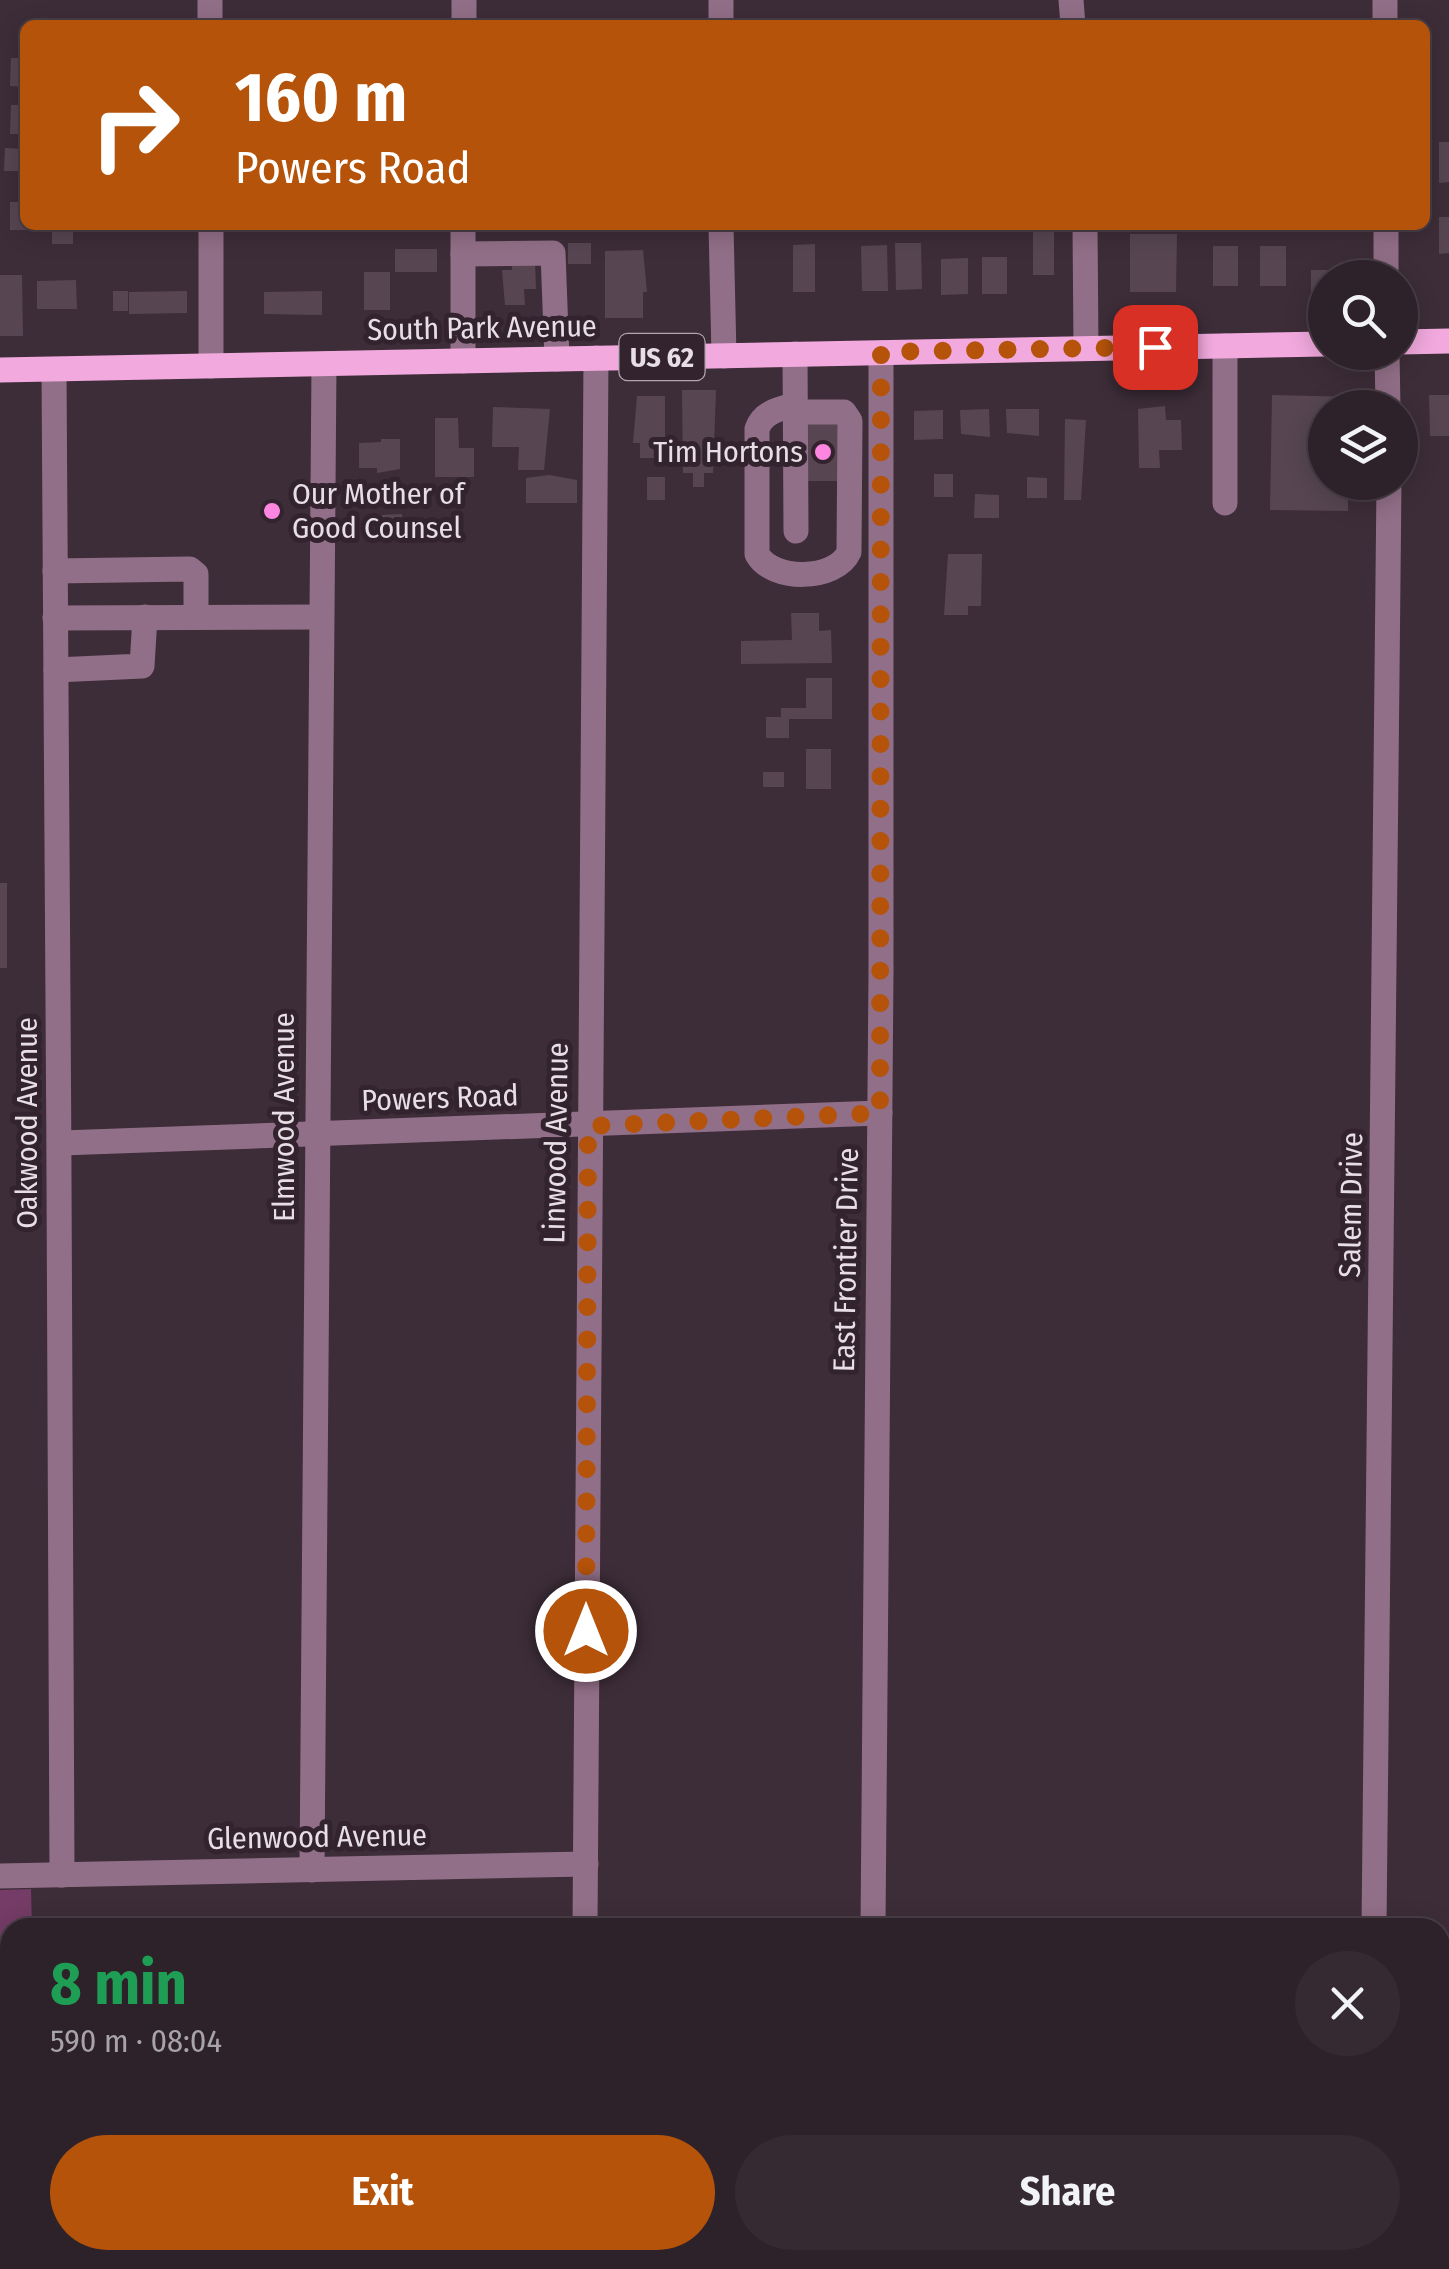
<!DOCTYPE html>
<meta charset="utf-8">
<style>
body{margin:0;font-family:"Fira Sans Condensed",sans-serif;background:#362a32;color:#f1f3f6;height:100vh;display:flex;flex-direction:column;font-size:38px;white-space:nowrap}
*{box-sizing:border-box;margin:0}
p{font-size:32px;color:#a7a4a8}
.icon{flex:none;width:55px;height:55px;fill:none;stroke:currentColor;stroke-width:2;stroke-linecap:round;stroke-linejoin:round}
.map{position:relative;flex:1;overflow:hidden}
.drawer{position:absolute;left:0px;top:1918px;width:1450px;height:352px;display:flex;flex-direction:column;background:#2e222a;border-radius:30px 30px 0 0;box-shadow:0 5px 25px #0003,0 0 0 2px #493f47}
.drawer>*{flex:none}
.top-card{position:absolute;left:20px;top:20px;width:1410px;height:210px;border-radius:15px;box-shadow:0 5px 25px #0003,0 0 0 2px #493f47;background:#b45309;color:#fff;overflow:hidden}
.controls{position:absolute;left:1308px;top:260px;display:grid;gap:20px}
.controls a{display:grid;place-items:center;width:110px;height:110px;border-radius:50%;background:#2e222a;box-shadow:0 5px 25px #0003,0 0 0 2px #493f47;font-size:50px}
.pin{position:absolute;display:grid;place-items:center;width:85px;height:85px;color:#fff;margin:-42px;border-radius:20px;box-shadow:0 5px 15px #0006}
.me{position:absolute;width:110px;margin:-55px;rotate:0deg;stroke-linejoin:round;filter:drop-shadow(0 0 8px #0008)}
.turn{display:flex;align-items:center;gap:35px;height:210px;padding:0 50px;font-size:45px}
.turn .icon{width:130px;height:130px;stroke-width:2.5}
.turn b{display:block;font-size:70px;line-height:85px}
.round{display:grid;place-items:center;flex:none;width:105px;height:105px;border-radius:52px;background:#362a32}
.overview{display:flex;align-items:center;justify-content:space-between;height:170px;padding:0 50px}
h1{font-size:60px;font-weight:700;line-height:75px;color:#1e9e55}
.button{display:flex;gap:20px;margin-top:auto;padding:20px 50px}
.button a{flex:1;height:115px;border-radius:60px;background:#b45309;color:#fff;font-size:40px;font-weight:700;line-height:115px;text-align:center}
.button a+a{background:#362a32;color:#f1f3f6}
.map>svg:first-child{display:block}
.green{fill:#743c67}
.building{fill:#574652}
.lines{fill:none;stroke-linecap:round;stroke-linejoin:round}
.minor{stroke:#926f88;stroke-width:25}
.major{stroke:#f2a9de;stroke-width:25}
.highway{stroke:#f8d4ee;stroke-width:30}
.route{stroke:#b45309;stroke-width:18;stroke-dasharray:0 32.4}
.poi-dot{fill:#fd86e1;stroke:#32232e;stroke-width:4}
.labels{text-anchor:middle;stroke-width:10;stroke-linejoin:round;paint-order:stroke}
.shield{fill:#32232e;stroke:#b1a6ae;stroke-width:2.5}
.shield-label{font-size:28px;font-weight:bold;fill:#e8dee5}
.street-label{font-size:30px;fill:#e8dee5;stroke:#32232e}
.poi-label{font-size:30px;fill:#e8dee5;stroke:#32232e;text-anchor:end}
</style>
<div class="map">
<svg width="1449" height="2269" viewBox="0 0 1449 2269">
<rect width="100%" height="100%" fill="#3d2d38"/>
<polygon class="green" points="31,1889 32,1927 10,1928 10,2112 0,2110 0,1890"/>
<g class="building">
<polygon points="11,58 25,58 25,87 10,86"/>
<polygon points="11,105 25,105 25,134 10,134"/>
<polygon points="1439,142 1449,142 1449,182 1439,183"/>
<polygon points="5,148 25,149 25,171 4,171"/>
<polygon points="10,202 25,202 25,225 35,225 35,230 10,230"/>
<polygon points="1439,217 1449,217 1449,253 1439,254"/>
<rect x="52" y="225" width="21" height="19"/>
<rect x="1033" y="225" width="21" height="50"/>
<polygon points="1130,234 1177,234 1176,292 1130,292"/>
<rect x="568" y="243" width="23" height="21"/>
<polygon points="895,243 921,243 922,289 896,290"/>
<polygon points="815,244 815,292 793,292 793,245"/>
<polygon points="887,245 888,291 862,291 861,246"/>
<rect x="1213" y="246" width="25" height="40"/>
<rect x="1260" y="246" width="26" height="40"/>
<rect x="395" y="249" width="42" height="23"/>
<polygon points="643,250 647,292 643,292 643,318 605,318 605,251"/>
<rect x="982" y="257" width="25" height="37"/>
<polygon points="968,258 968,294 941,295 941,259"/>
<polygon points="535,262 536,289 524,289 525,305 505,305 502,270 512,270 512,263"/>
<polygon points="1311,270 1347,270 1347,278 1325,278 1325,299 1311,299"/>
<rect x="364" y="272" width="26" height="38"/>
<polygon points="0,275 22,275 23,336 0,336"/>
<polygon points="76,280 77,309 37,309 37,281"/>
<rect x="113" y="291" width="15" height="20"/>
<polygon points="187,291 187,313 129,314 129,292"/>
<polygon points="322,291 322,315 264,314 264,292"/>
<polygon points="682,390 716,390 713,473 704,473 704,487 693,487 693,473 683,473"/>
<polygon points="1272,395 1357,397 1357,408 1325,408 1325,482 1356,482 1356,496 1348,496 1348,511 1270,510"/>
<polygon points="1429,395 1449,395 1449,436 1430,436"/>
<polygon points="637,396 665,396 665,458 640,458 640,443 633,443"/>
<polygon points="1165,406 1166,420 1181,420 1182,450 1159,450 1160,468 1139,468 1138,409"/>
<polygon points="493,407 550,409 544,470 518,470 519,447 492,447"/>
<polygon points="989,409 990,437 961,434 960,410"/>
<polygon points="1006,409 1039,409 1039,436 1007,433"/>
<polygon points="943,410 943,439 914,440 914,411"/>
<polygon points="435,418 458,418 459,448 474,448 474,477 435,477"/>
<polygon points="1065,419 1086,420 1081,500 1064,500"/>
<polygon points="805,423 841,423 842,481 805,481"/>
<polygon points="381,439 400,439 400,469 377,473 377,468 359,468 359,443 381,442"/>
<rect x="934" y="474" width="19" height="23"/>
<polygon points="549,475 577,480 577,503 526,503 526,478"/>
<rect x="647" y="477" width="18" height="23"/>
<polygon points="1027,477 1047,478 1047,498 1027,498"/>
<polygon points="975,494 999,495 999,518 974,518"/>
<polygon points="402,514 402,533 382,534 382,515"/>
<polygon points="948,554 982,554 981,606 968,606 968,615 944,615"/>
<polygon points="791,613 819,613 819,631 831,630 832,663 741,664 741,641 792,640"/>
<polygon points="806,678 832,678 832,719 789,719 789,738 766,738 766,717 781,717 781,708 806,708"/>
<rect x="806" y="749" width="25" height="40"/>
<rect x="763" y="772" width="21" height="15"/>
<rect x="0" y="883" width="7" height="85"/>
</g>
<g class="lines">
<g class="minor">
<polyline points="210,0 210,25"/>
<polyline points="721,0 721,25"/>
<polyline points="1071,0 1073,25"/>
<polyline points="1385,0 1385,25"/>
<polyline points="464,25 464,0"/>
<polyline points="211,225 211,366"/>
<polyline points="721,225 724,356"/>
<polyline points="1085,225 1086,348"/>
<polyline points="1386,225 1386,278"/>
<polyline points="463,254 553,253 557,359"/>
<polyline points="1225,346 1225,503"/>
<polyline points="1387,352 1388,408"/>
<polyline points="795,354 796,531"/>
<polyline points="463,361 463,225"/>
<path d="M54,370C57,872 61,1373 62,1875"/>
<path d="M795,405C779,409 763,412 757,429V554C772,582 836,581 849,552L850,421L844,412H796"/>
<polyline points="55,571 190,569 196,574 196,617"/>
<polyline points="55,618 321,617"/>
<polyline points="56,670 142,666 145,617"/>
<polyline points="62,1143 880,1113"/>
<polyline points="312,1870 324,364"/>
<polyline points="0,1876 586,1864"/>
<polyline points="585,1928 596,358"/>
<polyline points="873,1928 881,972 881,353"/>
<polyline points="1374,1928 1389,482"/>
<polyline points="1370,2269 1370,2260"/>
</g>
<g class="major">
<polyline points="1400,342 1449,341"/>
<polyline points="0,370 1325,344"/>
</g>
<g class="highway">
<polyline points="0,2221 10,2223"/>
<polyline points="231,2260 274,2269"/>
</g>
</g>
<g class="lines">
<polyline class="route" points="586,1631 588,1126 880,1113 881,352 1155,347"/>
</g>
<g class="poi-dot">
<circle cx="823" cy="452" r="10"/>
<circle cx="272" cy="511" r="10"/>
</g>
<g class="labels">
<rect class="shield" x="619.5" y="334" width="85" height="46" rx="8"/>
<g class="shield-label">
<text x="662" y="367">US 62</text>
</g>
<g class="street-label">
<text transform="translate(482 328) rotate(-1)" y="10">South Park Avenue</text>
<text transform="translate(440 1098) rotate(-2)" y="10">Powers Road</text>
<text transform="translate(284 1117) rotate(-90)" y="10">Elmwood Avenue</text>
<text transform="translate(27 1123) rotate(-90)" y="10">Oakwood Avenue</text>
<text transform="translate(556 1143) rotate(-89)" y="10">Linwood Avenue</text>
<text transform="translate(1351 1205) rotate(-89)" y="10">Salem Drive</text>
<text transform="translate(846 1260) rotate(-89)" y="10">East Frontier Drive</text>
<text transform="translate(317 1837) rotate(-1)" y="10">Glenwood Avenue</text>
</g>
<g class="poi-label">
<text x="803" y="462">Tim Hortons</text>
<text x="292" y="504" text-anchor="start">Our Mother of<tspan x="292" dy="34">Good Counsel</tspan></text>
</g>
</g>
</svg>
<div class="controls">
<a><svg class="icon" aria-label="search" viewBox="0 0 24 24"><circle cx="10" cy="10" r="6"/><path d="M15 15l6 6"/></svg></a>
<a><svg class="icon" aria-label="layers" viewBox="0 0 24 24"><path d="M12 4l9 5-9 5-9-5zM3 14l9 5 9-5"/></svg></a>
</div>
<div class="pin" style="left:1155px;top:347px;background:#d93025"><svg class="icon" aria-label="arrive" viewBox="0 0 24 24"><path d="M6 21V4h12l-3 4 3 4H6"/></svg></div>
<svg class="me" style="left:586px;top:1631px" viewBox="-20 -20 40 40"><circle r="17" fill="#b45309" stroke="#fff" stroke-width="3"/><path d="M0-11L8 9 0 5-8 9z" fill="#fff"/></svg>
<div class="top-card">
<div class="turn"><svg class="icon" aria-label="right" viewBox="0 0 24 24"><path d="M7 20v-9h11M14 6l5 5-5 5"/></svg><div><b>160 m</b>Powers Road</div></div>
</div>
<section class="drawer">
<div class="overview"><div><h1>8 min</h1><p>590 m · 08:04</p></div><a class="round"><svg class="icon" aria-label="close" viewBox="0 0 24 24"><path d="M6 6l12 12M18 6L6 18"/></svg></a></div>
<div class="button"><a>Exit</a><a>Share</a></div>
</section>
</div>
